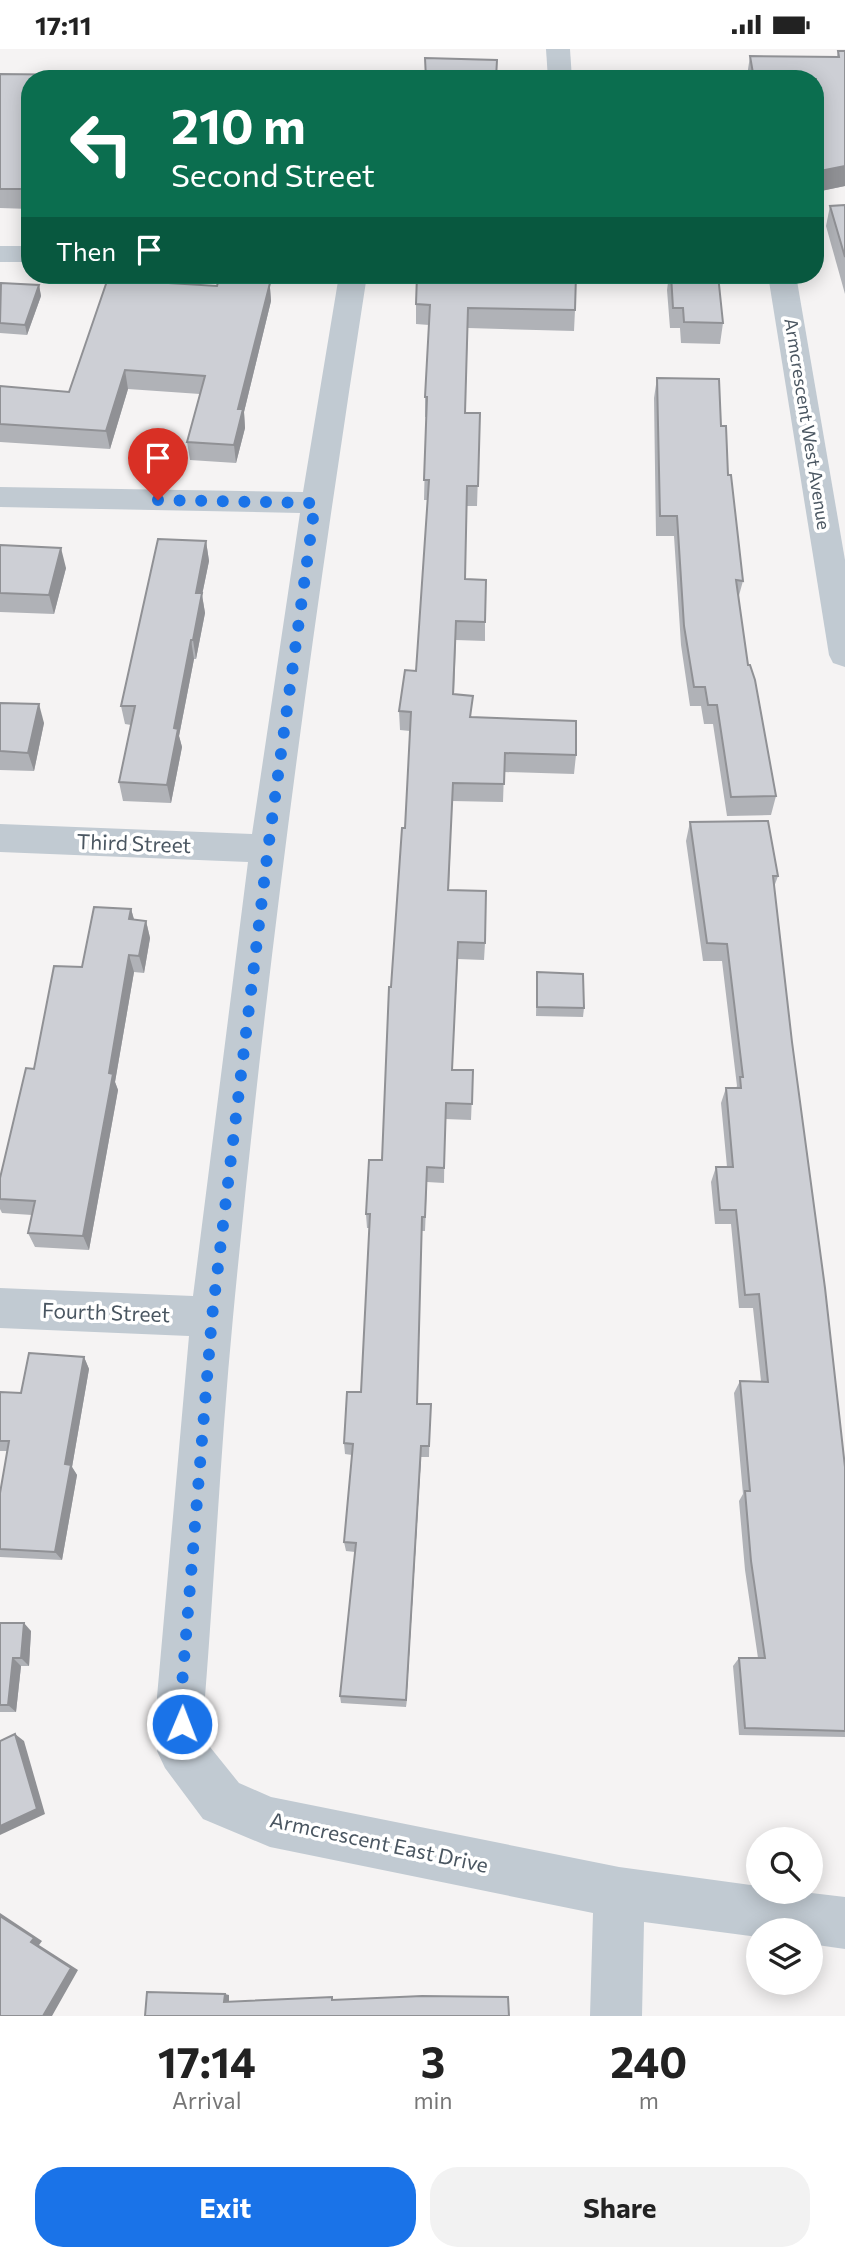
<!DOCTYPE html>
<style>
body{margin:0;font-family:Commissioner,sans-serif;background:#f2f2f2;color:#222;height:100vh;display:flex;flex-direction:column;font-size:26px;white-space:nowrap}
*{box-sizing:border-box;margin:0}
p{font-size:23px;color:#767676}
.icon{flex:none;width:38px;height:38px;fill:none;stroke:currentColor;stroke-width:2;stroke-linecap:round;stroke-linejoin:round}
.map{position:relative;height:1967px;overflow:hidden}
.side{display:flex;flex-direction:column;background:#fff;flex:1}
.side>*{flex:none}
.hud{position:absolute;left:21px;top:21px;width:803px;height:214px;border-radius:28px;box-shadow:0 4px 18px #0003;background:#0b6e4f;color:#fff;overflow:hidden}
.controls{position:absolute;left:746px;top:1778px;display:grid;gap:14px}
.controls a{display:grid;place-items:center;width:77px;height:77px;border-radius:50%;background:#fff;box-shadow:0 4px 18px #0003;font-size:35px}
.pin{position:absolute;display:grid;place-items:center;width:60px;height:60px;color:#fff;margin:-72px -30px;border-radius:50% 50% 50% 0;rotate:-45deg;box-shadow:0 0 7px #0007}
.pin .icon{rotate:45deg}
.me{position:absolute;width:77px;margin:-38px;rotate:1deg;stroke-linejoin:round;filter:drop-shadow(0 0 5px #0008)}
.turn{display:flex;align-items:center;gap:24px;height:147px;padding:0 35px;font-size:32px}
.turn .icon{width:91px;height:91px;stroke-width:2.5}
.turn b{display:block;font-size:49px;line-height:60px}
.then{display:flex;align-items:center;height:66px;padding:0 35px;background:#0003;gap:14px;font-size:26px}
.eta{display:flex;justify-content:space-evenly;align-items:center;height:119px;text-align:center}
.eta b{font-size:42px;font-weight:700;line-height:49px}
.primary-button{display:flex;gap:14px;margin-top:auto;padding:14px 35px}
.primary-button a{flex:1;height:80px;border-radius:28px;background:#1a73e8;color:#fff;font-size:28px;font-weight:700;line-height:80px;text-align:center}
.primary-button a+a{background:#f2f2f2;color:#222}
.status{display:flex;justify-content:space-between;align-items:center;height:49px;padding:0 35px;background:#fff;direction:ltr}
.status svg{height:19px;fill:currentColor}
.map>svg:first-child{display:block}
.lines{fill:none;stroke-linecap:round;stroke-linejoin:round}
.minor{fill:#c1cad2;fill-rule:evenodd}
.wall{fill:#b0b2b7}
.shaded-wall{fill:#909195}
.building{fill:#cdcfd5;stroke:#909195;stroke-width:2}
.route{stroke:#1a73e8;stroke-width:12;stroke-dasharray:0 21.6}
.labels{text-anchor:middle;stroke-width:7;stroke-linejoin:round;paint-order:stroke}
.far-street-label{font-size:18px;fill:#4a5661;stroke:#fff}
.street-label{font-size:21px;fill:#4a5661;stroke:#fff}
</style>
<div class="status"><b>17:11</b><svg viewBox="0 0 49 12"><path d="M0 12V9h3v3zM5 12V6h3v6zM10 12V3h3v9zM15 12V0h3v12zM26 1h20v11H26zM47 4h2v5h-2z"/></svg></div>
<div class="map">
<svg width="845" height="1967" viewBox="0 0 845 1967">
<rect width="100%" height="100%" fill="#f5f3f3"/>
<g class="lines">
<g class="minor">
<polygon points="546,0 570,0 572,30 548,30"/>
<rect x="0" y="197" width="30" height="16"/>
<path d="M339,226H367C313,572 266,919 233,1268C221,1394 215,1521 205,1648L206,1693L239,1734L271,1748L619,1818L758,1837V1843H803L845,1848V1900L810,1895V1881H758V1888L644,1873L642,1967H590L593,1864L270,1798L203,1770L165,1719L157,1702V1648L189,1287L0,1279V1239L193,1247L248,813L0,803V775L252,785L300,464L0,458V438L303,443Z"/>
<polygon points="768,226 796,226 845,511 845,618 833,614 829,606"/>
</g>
</g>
<g class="wall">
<polygon points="838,2 845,2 845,137 816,143 816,30 748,30 747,27 750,7 837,8"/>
<polygon points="0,25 88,26 89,28 30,30 30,160 0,159"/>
<polygon points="845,156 845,245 826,177 830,157"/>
<polygon points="269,226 271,252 244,363 245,379 236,414 190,411 187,393 200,345 128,340 110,400 0,393 0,337 69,343 217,237"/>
<polygon points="669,226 718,226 723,274 720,295 681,294 680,279 670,279 667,241"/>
<polygon points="0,236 39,236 41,247 27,286 0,284"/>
<polygon points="416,255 575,261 574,282 468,279 465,364 480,364 477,457 467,457 465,530 485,573 485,592 456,591 454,645 472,668 576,706 574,725 504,723 503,753 452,752 449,841 485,894 484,911 458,910 452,1021 473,1021 471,1071 445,1070 444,1134 427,1133 425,1182 422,1182 417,1355 430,1367 429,1408 421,1408 406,1658 341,1654 340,1647 355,1503 346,1502 344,1493 352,1406 345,1405 344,1394 361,1343 369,1179 367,1179 366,1165 382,1111 391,938 405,779 410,682 400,681 399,662 416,622 428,451 424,451 426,368 425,368 425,348 429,276 416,275"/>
<polygon points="657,329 721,377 743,532 738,550 748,616 776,747 771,766 727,767 713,675 704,675 701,657 690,657 681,596 674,487 656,487 654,349"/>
<polygon points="206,492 209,512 202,546 205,564 196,610 194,610 179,687 182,698 171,754 123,752 119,733 131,676 125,675 121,657"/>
<polygon points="0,496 66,519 54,565 0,563"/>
<polygon points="0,654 44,674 34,722 0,721"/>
<polygon points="690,773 778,827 774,838 792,993 845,1418 845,1688 739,1686 733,1617 739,1609 758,1609 745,1521 739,1452 743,1445 734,1344 740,1332 761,1332 753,1259 739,1259 731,1175 715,1175 711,1133 716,1118 727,1118 721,1054 726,1039 736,1039 737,1037 722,912 703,912 686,792"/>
<polygon points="131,860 134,871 146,872 150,889 144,924 134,923 115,1033 118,1041 89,1201 35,1198 28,1184 32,1166 2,1164 0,1160 0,1129 34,1020 82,918"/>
<polygon points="537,923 584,959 583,968 536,967"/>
<polygon points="84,1308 89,1320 72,1418 77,1426 62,1511 0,1508 0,1444 7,1402 0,1402 0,1343 21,1344"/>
<polygon points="0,1574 31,1582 29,1617 21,1617 16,1663 0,1663"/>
</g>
<g class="shaded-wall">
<polygon points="845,117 845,137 816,143 820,122"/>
<polygon points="267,226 269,226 271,252 244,363 245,379 236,414 234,396 238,360"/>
<polygon points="39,236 41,247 27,286 25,276"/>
<polygon points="125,321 128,340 110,400 106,382"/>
<polygon points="206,492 209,512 202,546 205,564 196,610 193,591 196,544"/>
<polygon points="61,499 66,519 54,565 49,546"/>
<polygon points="191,591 194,610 179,687 182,698 171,754 167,736 174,679"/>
<polygon points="39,655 44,674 34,722 28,704"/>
<polygon points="131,860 136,877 129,870"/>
<polygon points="146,872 150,889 144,924 139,907"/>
<polygon points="129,906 134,923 115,1033 118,1041 89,1201 83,1187 109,1024"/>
<polygon points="84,1308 89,1320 72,1418 77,1426 62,1511 55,1503 65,1415"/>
<polygon points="421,1397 421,1408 406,1658 406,1651"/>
<polygon points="24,1574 31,1582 29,1617 21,1609"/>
<polygon points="13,1609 21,1617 16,1663 8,1656"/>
<polygon points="15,1685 24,1692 45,1765 0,1786 0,1777"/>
<polygon points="0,1864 42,1892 39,1896 78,1921 52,1967 43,1967 31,1893 0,1867"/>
<polygon points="225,1945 229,1946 229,1955 224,1953"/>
</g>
<g class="building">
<polygon points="838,2 845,2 845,117 820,122 816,117 816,30 754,30 750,7 839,8"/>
<polygon points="425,9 497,11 496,30 426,30"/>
<polygon points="614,23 655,23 656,30 615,30"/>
<polygon points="0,25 88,26 88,28 115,30 30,30 30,140 0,140"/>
<polygon points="845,156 845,208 830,157"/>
<polygon points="220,226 267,226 265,233 270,234 238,360 243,360 234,396 187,393 205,327 125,321 106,382 0,375 0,337 69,343 107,232 118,233 119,231 217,237"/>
<polygon points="417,226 576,226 575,261 468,259 465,364 480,364 478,437 467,437 465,530 486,531 485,573 456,572 453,645 473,647 470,668 576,672 576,706 505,704 504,735 453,734 448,841 486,842 485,894 458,893 452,1021 473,1021 472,1055 446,1054 444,1119 427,1118 425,1168 422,1168 417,1355 431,1355 429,1397 421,1397 406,1651 340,1647 356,1494 344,1493 353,1395 344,1394 347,1343 361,1343 370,1165 366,1165 369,1111 382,1111 389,938 391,938 402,779 405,779 411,663 399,662 405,621 416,622 429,431 424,431 427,348 425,348 430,256 416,255"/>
<polygon points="671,226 718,226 723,274 684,273 683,259 673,259"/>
<polygon points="1,234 39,236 25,276 0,274"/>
<polygon points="657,329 719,330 721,377 726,377 728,426 731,426 743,532 736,531 748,616 750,616 755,631 776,747 731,748 717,656 708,656 705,638 694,638 684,577 677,467 660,467"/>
<polygon points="158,490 206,492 196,544 202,544 193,591 191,591 174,679 178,680 167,736 119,733 135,657 121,657"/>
<polygon points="0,496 61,499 49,546 0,544"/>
<polygon points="0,654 39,655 28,704 0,702"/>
<polygon points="768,772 778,827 773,827 792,993 825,1239 845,1418 845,1682 745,1679 739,1609 765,1609 751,1512 745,1442 750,1442 740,1332 768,1333 759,1245 745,1246 736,1161 720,1161 716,1118 733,1118 726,1039 741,1039 740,1028 743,1028 727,895 707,894 690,773"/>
<polygon points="94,858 131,860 129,870 146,872 139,907 129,906 109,1024 113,1025 83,1187 28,1184 35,1152 0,1150 0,1129 26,1019 34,1020 54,917 82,918"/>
<polygon points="537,923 583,925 584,959 537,958"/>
<polygon points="29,1304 84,1308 65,1415 71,1416 55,1503 0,1500 0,1444 9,1392 0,1392 0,1343 21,1344"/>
<polygon points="0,1574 24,1574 21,1609 13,1609 8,1656 0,1656"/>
<polygon points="15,1685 37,1760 0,1777 0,1692"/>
<polygon points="0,1867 34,1889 31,1893 71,1919 43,1967 0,1967"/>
<polygon points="147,1943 225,1945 224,1953 332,1948 332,1951 422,1947 508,1948 509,1967 145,1967"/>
</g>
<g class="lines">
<polyline class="route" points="158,451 315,454 268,800 212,1268 181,1648 182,1675"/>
</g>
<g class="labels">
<g class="far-street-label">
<text transform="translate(807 375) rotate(81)" y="6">Armcrescent West Avenue</text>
</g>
<g class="street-label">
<text transform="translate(134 795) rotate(2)" y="7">Third Street</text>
<text transform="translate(106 1264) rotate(2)" y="7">Fourth Street</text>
<text transform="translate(379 1794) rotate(12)" y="7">Armcrescent East Drive</text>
</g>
</g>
</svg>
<div class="controls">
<a><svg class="icon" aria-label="search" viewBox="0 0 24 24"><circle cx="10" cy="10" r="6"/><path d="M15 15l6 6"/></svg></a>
<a><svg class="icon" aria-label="layers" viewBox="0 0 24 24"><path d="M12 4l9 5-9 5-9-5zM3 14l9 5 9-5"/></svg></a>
</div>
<div class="pin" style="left:158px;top:451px;background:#d93025"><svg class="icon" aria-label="arrive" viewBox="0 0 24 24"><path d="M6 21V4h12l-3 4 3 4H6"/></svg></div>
<svg class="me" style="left:182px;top:1675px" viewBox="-20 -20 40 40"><circle r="17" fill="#1a73e8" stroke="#fff" stroke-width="3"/><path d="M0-11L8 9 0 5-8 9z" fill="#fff"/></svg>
<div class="hud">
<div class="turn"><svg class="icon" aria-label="left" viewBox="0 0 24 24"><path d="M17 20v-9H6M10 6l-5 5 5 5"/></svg><div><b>210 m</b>Second Street</div></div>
<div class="then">Then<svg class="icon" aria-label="arrive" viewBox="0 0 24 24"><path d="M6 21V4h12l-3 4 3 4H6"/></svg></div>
</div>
</div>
<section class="side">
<div class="eta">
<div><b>17:14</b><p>Arrival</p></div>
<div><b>3</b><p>min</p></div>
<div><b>240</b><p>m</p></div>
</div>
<div class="primary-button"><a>Exit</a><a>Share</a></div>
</section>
